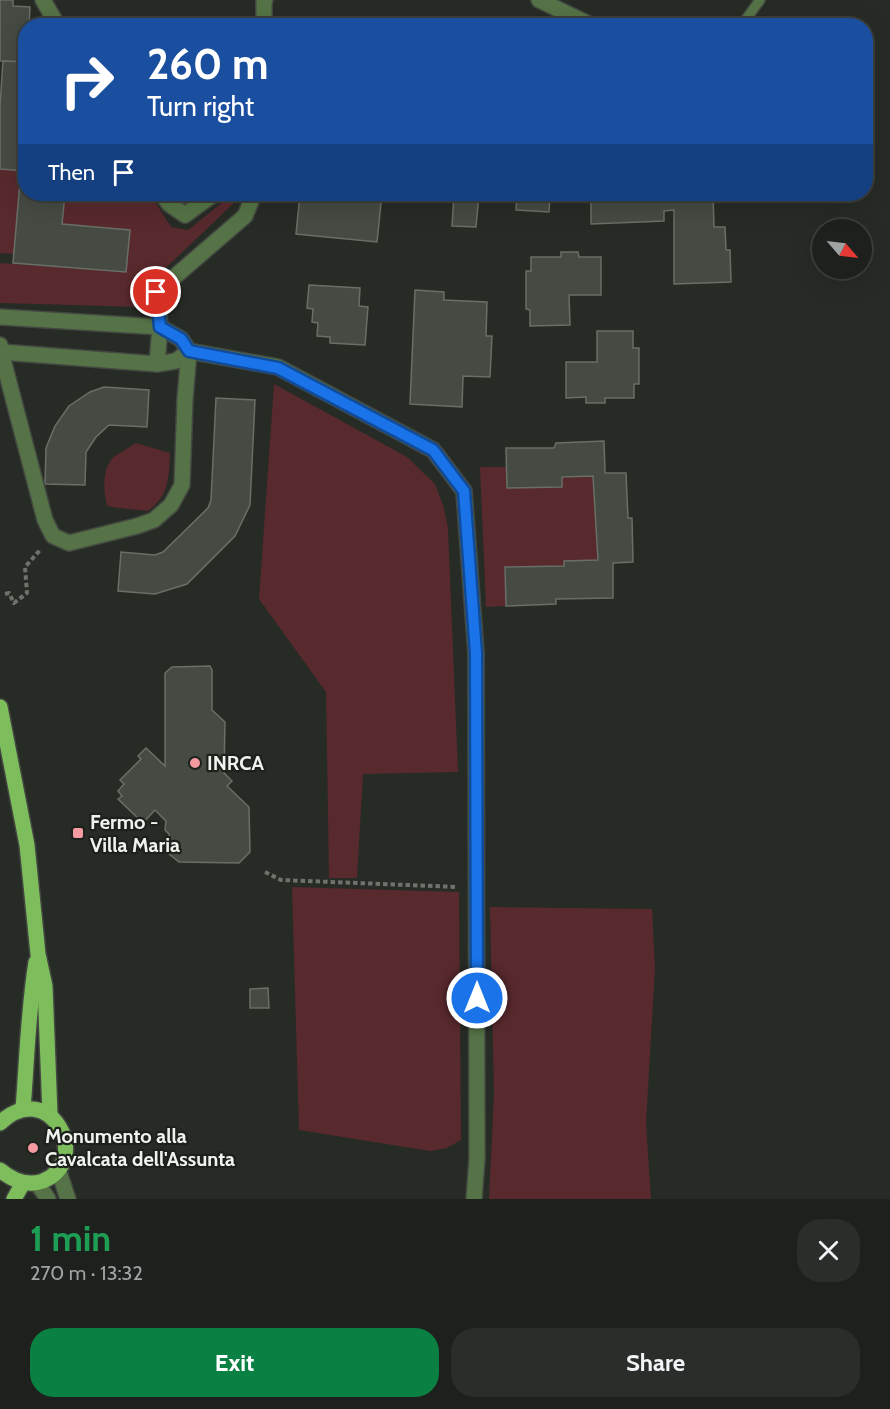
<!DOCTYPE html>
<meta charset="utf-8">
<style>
body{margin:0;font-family:Cabin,sans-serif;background:#2a2d29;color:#f1f3f6;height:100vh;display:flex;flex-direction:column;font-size:22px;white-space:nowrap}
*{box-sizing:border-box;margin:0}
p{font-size:20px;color:#a0a3a3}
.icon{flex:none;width:33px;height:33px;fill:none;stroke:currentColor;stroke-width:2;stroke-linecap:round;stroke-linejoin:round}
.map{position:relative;height:1199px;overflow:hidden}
.side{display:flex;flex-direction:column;background:#1d201c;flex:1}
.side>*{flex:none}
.top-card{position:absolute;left:18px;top:18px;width:855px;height:183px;border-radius:24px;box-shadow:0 6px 24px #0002,0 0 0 2px #3b3e3b;background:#1a4fa0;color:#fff;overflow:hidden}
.needle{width:39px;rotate:118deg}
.buttons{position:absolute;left:812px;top:219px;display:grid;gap:12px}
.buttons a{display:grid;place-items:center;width:60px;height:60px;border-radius:50%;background:#1d201c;box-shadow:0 6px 24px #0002,0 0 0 2px #3b3e3b;font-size:30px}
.pin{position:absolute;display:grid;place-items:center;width:51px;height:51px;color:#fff;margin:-26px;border:3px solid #fff;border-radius:50%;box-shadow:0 2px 6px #0007}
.me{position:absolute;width:66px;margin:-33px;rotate:0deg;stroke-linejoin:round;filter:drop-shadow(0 0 4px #0008)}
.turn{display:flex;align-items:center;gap:21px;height:126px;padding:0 30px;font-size:27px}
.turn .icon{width:78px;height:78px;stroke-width:2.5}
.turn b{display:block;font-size:42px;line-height:51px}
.then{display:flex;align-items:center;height:57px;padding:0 30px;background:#0003;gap:12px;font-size:22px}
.round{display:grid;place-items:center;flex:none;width:63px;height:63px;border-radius:24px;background:#2a2d29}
.summary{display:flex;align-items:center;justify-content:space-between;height:102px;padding:0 30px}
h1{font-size:36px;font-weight:700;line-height:45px;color:#1e9e55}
.action{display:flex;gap:12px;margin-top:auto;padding:12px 30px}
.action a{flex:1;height:69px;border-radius:24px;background:#0b8043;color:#fff;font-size:24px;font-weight:700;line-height:69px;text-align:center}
.action a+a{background:#2a2d29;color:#f1f3f6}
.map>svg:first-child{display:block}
.green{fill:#58292d}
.building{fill:#454a43;stroke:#696e66;stroke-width:1.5}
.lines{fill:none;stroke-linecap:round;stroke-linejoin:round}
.service-casing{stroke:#434741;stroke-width:12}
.minor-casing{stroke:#434741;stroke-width:18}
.primary-casing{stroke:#434741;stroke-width:18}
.path{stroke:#6e726c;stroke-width:4;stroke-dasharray:4.5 3;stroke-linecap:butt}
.service{stroke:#557346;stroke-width:9}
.minor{stroke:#557346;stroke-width:15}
.primary{stroke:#7ebd5b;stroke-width:15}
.route-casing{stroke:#114b97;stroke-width:15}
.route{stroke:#1a73e8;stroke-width:10}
.poi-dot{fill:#f49aa0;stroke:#1d211c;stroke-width:2}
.labels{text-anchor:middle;stroke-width:4.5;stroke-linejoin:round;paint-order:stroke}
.poi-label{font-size:20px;font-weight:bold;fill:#eff2ed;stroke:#1d211c;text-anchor:start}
</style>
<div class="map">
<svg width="890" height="1199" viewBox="0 0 890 1199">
<rect width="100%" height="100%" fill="#272b25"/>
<g class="green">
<polygon points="0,169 21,170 14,254 0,253"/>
<polygon points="65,194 150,194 171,227 188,230 233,194 241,194 237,200 151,282 141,307 0,303 0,263 126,272 130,230 62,224"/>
<polygon points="274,384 407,457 435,484 444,508 448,528 458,772 363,774 357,878 329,878 326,692 259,599"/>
<path d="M136,443L170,453C169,477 169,496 148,511L111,507L107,505C103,490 102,466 115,456C122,451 130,447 136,443Z"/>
<polygon points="480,467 506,467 507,488 562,487 562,477 593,476 598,560 564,561 564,566 505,567 506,606 486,607"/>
<polygon points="292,887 459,892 461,1140 447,1148 430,1151 299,1130"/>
<polygon points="490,907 652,909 655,968 646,1123 651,1199 489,1199 494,1094"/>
</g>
<g class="building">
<polygon points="0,0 13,0 13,6 30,7 29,26 26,26 26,62 0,61"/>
<polygon points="312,21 385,26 311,26"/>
<polygon points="3,61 26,62 26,171 0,169 0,106"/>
<polygon points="21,170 26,171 26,194 65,194 62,224 130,230 126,272 13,263"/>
<polygon points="176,194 212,194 187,210"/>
<polygon points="300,194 382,194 377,242 296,234"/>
<polygon points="454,194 479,194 476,227 452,226"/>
<polygon points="517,194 550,194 549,212 516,210"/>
<polygon points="591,194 713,194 714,227 725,227 726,250 730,250 731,282 674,284 674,210 664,211 664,221 591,224"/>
<polygon points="561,252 578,252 579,257 601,257 601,295 569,295 570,325 530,326 530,310 526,309 526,271 531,271 531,257 561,257"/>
<polygon points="309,285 360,288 359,306 368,307 365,345 330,343 330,337 317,336 318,323 312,322 313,309 307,308"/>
<polygon points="415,290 444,292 444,300 487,302 486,336 492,336 490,377 463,376 462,407 410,404"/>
<polygon points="597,331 633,331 633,348 639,348 639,384 634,384 634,398 605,398 605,403 586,403 586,397 566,398 566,362 597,362"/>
<polygon points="104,387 149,390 147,427 109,425 96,437 86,452 85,485 45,484 46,448 55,426 69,406 90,392"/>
<polygon points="216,398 255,400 250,505 235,536 187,584 155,594 118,591 121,552 155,555 163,552 208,508 211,500"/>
<polygon points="604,441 605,473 626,473 628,518 632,518 633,562 613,563 613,598 556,599 556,604 506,606 505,567 564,566 564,561 598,560 593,476 562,477 562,487 507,488 506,448 554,448 556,443"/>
<polygon points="210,666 212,670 212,710 225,722 224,773 232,781 227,786 249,807 250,852 239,863 179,862 169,854 169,834 165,830 166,821 155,810 143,823 118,799 122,796 118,791 124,784 120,780 141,759 138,756 146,748 165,766 165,673 172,667"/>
<polygon points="268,988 269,1008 250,1008 250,989"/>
</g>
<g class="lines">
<g class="service-casing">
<polyline id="service" points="741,26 760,0"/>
</g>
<g class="minor-casing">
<g id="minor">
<polyline points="43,0 58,26"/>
<polyline points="539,0 593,26"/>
<polyline points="264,26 264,1 265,0"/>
<polyline points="162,194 169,204 185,215 214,194"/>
<polyline points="254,194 245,216 157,292 160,327 181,339 189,351 278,367 433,450 464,491 476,653 477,1159 474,1199"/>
<polyline points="0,317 160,327 157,364"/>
<polyline points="0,345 1,352 157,364 176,361 189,351"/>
<polyline points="1,352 45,520 53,536 69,543 137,526 154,520 171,505 182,485 185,399 189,351"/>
<polyline points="58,1169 68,1199"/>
<polyline points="37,1183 48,1199"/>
</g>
</g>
<g class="primary-casing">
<g id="primary">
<polyline points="0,707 27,845 38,954 45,986 50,1114"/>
<path d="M23,1109C27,1060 28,1011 36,962"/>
<path d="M0,1123C49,1076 94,1160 43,1181C26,1187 12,1180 0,1170"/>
<polyline points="14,1199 23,1183"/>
</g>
</g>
<g class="path">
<polyline points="5,594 9,593 14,603 27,593 25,567 41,549"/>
<polyline points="265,872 281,880 458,887"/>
</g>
<use href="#service" class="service"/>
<use href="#minor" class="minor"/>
<use href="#primary" class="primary"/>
</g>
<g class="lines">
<g class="route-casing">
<polyline id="route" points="156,292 160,327 181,339 189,351 278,368 433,450 464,491 476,653 477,998"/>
</g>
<use href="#route" class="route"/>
</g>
<g class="poi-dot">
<circle cx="195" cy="763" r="6"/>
<rect x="72" y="827" width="12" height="12" rx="3"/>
<circle cx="33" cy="1148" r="6"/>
</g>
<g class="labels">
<g class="poi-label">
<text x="207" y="770">INRCA</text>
<text x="90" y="829">Fermo -<tspan x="90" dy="23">Villa Maria</tspan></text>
<text x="45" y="1143">Monumento alla<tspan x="45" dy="23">Cavalcata dell'Assunta</tspan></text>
</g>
</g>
</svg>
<div class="buttons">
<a><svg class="needle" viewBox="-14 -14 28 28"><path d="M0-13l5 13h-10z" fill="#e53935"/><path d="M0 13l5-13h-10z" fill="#a0a3a3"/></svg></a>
</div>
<div class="pin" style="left:156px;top:292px;background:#d93025"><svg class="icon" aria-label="arrive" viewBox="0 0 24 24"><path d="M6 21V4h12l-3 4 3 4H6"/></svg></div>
<svg class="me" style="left:477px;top:998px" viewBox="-20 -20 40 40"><circle r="17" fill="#1a73e8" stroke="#fff" stroke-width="3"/><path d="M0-11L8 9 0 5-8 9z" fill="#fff"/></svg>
<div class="top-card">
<div class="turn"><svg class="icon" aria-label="right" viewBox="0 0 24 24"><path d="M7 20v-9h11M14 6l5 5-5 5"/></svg><div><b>260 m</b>Turn right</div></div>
<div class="then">Then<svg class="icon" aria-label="arrive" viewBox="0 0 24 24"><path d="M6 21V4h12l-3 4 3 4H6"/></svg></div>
</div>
</div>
<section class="side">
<div class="summary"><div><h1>1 min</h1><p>270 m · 13:32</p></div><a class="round"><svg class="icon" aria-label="close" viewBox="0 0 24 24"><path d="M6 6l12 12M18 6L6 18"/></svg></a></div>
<div class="action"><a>Exit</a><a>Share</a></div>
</section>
